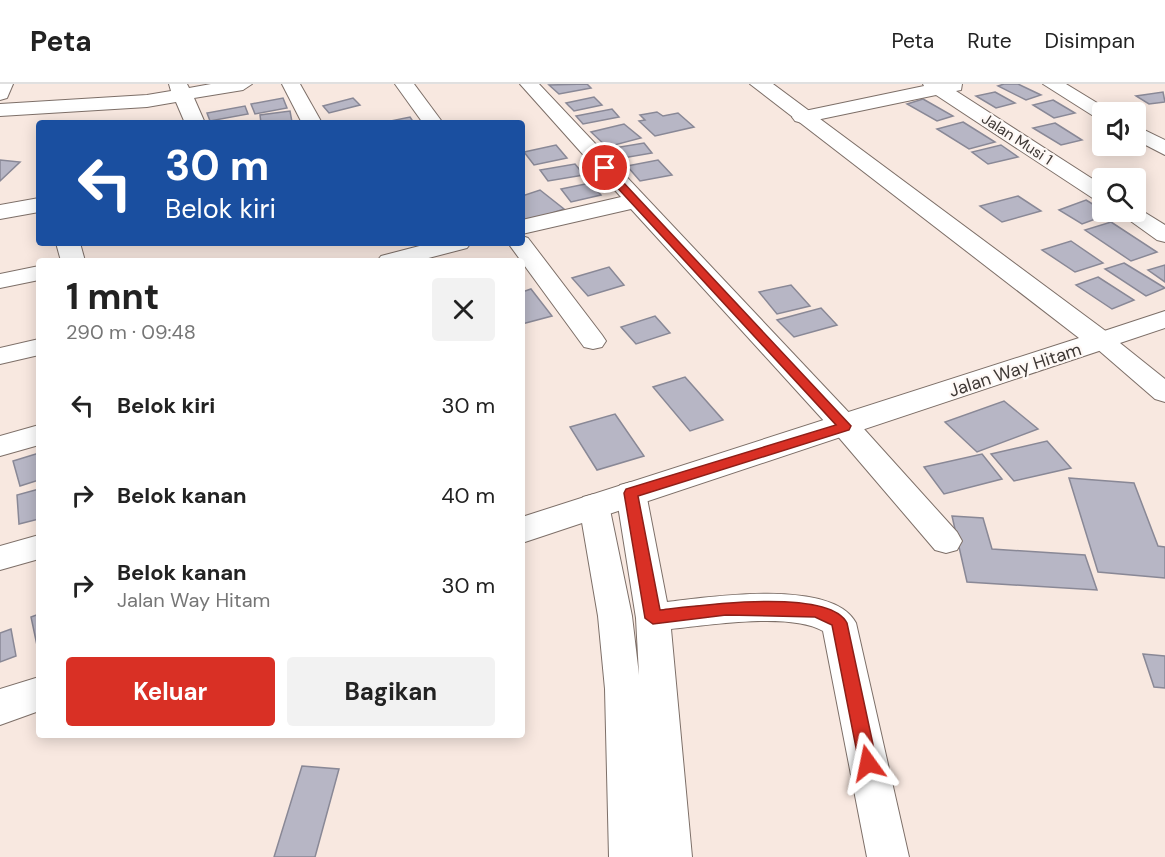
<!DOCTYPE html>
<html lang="id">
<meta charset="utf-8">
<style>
body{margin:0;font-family:"DM Sans",sans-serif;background:#f2f2f2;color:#222;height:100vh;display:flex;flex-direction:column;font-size:22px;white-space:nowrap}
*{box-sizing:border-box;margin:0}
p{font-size:20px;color:#767676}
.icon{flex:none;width:33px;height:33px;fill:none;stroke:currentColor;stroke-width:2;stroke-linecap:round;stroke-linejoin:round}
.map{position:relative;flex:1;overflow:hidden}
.sheet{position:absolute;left:36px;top:174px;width:489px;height:480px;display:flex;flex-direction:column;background:#fff;border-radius:6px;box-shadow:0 3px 15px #0003}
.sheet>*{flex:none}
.hud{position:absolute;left:36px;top:36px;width:489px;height:126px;border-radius:6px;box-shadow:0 3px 15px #0003;background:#1a4fa0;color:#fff;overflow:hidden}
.fabs{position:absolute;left:1092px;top:18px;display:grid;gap:12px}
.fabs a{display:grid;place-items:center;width:54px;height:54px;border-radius:6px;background:#fff;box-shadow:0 3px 15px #0003;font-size:30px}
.pin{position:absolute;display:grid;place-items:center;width:51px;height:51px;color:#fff;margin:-26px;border:3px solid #fff;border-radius:50%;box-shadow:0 2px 6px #0007}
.me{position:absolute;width:66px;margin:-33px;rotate:348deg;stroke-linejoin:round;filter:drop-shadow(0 0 4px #0008)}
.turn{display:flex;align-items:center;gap:21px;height:126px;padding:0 30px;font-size:27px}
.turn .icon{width:78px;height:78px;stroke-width:2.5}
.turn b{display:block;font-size:42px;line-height:51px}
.round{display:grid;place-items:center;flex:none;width:63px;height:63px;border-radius:6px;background:#f2f2f2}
.overview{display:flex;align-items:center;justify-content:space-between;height:102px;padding:0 30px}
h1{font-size:36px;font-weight:700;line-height:45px}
.button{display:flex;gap:12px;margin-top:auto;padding:12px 30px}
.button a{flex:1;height:69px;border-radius:6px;background:#d93025;color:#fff;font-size:24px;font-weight:700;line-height:69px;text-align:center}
.button a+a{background:#f2f2f2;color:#222}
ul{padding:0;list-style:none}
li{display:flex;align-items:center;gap:18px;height:90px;padding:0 30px}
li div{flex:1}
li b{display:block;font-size:22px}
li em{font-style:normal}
header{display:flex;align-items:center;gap:36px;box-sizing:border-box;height:84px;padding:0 30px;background:#fff;border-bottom:2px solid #e0e0e0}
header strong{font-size:28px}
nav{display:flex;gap:33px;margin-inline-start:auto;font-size:21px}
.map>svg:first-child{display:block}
.building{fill:#b7b6c5;stroke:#898896;stroke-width:1.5}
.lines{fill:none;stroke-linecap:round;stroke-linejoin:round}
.minor-casing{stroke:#7d6f68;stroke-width:2}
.tertiary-casing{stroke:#7d6f68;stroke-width:2}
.minor{fill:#fff;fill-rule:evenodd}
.tertiary{fill:#fff;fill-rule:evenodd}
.route{fill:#d93025;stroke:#8d1f18;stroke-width:1.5}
.labels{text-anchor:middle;stroke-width:4.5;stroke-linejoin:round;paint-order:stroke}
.far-street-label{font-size:15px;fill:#3e3835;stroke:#fef8f5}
.street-label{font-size:18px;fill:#3e3835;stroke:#fef8f5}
</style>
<header>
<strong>Peta</strong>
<nav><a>Peta</a><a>Rute</a><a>Disimpan</a></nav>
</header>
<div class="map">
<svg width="1165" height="773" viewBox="0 0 1165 773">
<rect width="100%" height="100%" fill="#f8e8e0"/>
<g class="building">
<polygon points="587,0 591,4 559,10 549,1"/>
<polygon points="1004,0 1018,0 1041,11 1026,16 998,2"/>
<polygon points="995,8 1015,19 996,24 976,12"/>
<polygon points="1163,8 1165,18 1149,20 1136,12"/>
<polygon points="594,13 602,21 574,27 566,19"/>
<polygon points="283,14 287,24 255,30 251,20"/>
<polygon points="353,14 360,21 329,29 323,22"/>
<polygon points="923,15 953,32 937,37 907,20"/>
<polygon points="1053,16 1075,29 1054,34 1033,21"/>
<polygon points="245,22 248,30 210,37 207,29"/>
<polygon points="612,25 619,33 583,40 576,32"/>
<polygon points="290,27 292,38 261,39 260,31"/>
<polygon points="657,28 663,32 678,29 694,43 655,52 639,37 645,36 640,31"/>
<polygon points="410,33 414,39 381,39"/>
<polygon points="963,38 995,58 969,65 937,45"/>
<polygon points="1055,39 1082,56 1061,61 1033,44"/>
<polygon points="624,40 641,54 607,63 591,48"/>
<polygon points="644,59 652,69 623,74 614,64"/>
<polygon points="556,61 567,74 534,81 524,68"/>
<polygon points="1001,61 1018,73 988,80 972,68"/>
<polygon points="0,76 20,78 0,97"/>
<polygon points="658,76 672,91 640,97 627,82"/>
<polygon points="575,80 584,91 548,97 540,86"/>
<polygon points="590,99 601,111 571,118 561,105"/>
<polygon points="540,106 564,125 526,138 522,134 522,112"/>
<polygon points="1018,112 1041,127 1002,138 980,122"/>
<polygon points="1086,116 1109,130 1082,140 1059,126"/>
<polygon points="1111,138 1157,168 1131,177 1085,146"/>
<polygon points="1071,157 1103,179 1075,188 1042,166"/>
<polygon points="1124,179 1165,204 1146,212 1105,185"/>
<polygon points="1165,181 1165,198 1148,186"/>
<polygon points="609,183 624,201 588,212 572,194"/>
<polygon points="1098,193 1134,216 1112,225 1076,201"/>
<polygon points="791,201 810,222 777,230 759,208"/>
<polygon points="531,205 552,232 522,240 522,208"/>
<polygon points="821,224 837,241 794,253 777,236"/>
<polygon points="655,232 670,249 636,260 621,243"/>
<polygon points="685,293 723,336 690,347 653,303"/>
<polygon points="1004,317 1038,345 977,368 945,338"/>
<polygon points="615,330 644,372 597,386 570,343"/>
<polygon points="1047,357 1071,384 1014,397 991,370"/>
<polygon points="39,369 39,396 20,402 13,377"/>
<polygon points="982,370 1002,395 944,410 924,383"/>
<polygon points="1069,394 1134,399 1158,462 1165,463 1165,494 1098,488"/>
<polygon points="39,405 39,435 19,440 17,411"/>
<polygon points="952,432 983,434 992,465 1085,471 1097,506 967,498"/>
<polygon points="39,530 39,566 38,566 31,533"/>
<polygon points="11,545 16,572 0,578 0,549"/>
<polygon points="1143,570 1165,572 1165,604 1154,603"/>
<polygon points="302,682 339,685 315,773 274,773"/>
</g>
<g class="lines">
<g class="minor-casing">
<g id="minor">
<polygon points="0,0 13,0 7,14 0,16"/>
<polygon points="169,0 187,0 189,4 211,0 252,0 243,6 194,14 205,39 185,39 176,18 147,23 0,32 0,20 147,11 171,7"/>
<polygon points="282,0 300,0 322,39 302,39"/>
<polygon points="395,0 414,0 443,39 423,39"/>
<polygon points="520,0 539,0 855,335 957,448 962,457 957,466 946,469 935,466 835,349 631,125 522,150 522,136 621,113"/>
<polygon points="923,0 962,0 961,6 956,7 1102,101 1102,117 1094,115 936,11 802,39 795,37 792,33 795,29 924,2"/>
<polygon points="1043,0 1066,0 1112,28 1102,28 1102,35 1095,33"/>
<polygon points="1136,42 1165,56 1165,71 1136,56"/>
<polygon points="39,114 39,128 0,135 0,121"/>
<polygon points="1136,123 1165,141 1165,158 1157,156 1118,128 1136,128"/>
<polygon points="522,152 528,154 602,251 606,257 602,263 593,265 584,263 508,159 522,159"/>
<polygon points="56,159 80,159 85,177 61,177"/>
<polygon points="431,159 471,159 467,164 417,177 377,177 381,172"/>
<polygon points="39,182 39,196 0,204 0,190"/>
<polygon points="1165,227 1165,244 1120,259 1165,295 1165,318 1155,315 1088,257 1092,251"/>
<polygon points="39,255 39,271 0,280 0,264"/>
<polygon points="39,341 39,361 0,372 0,352"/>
<path d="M631,398L642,401L646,409L667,518C709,513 833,494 856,539L909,773H867L823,547C791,528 709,541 671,545L692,773H609L605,605L598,532L579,421L583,413L594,410L605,413L609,421L632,532L639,591L636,534L616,409L620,401Z"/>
<polygon points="39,451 39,475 0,486 0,462"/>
</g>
</g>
<g class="tertiary-casing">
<g id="tertiary">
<polygon points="750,0 773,0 1111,251 1115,257 1111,263 522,459 522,433 1079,254"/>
<polygon points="39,593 39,627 0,641 0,605"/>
</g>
</g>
<use href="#minor" class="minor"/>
<use href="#tertiary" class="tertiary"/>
</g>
<path class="route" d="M601,82H608L851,342L849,346L638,412L660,526C695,522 829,503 847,539L877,679L874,685L868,687L862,685L859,679L832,541L815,533L726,531L653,540L645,534L624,409L626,405L836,341L601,86Z"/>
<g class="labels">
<g class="far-street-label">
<text transform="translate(1017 55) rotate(33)" y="5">Jalan Musi 1</text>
</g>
<g class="street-label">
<text transform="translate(1015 286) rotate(-18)" y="6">Jalan Way Hitam</text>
</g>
</g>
</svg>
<div class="fabs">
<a><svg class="icon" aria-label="sound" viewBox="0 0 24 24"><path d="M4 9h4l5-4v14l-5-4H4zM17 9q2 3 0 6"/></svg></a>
<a><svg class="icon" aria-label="search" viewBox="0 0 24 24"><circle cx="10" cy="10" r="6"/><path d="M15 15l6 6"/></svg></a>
</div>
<div class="pin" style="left:605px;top:84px;background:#d93025"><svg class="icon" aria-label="arrive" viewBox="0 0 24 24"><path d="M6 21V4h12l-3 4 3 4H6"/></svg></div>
<svg class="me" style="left:868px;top:679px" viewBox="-20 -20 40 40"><path d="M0-17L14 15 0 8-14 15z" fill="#d93025" stroke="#fff" stroke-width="4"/></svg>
<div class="hud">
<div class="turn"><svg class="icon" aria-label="left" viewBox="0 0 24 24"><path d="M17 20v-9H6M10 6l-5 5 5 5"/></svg><div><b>30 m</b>Belok kiri</div></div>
</div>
<section class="sheet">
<div class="overview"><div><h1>1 mnt</h1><p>290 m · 09:48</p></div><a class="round"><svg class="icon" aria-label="close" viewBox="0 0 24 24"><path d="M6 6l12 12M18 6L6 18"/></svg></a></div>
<ul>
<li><svg class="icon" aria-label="left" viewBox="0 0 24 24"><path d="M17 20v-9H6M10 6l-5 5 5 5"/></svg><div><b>Belok kiri</b></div><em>30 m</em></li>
<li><svg class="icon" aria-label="right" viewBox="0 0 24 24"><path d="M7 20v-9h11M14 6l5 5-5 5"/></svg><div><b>Belok kanan</b></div><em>40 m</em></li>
<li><svg class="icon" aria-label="right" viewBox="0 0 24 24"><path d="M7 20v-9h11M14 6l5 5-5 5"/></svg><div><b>Belok kanan</b><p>Jalan Way Hitam</p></div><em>30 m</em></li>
</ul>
<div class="button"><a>Keluar</a><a>Bagikan</a></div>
</section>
</div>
